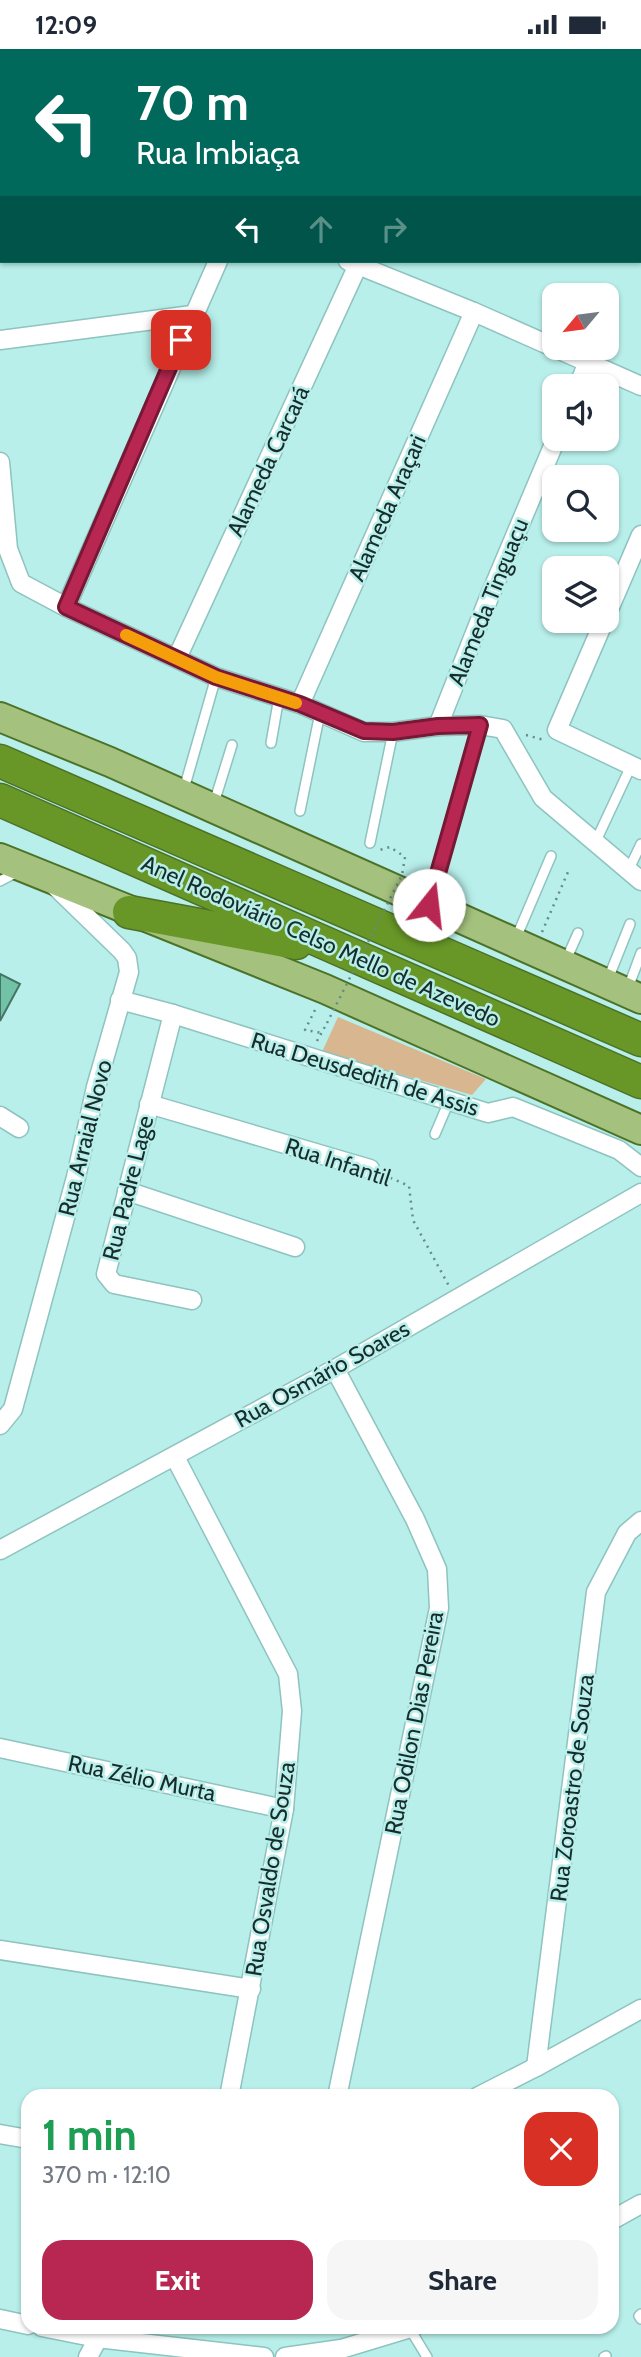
<!DOCTYPE html>
<meta charset="utf-8">
<style>
body{margin:0;font-family:Cabin,sans-serif;background:#f6f6f7;color:#1f2937;height:100vh;display:flex;flex-direction:column;font-size:26px;white-space:nowrap}
*{box-sizing:border-box;margin:0}
p{font-size:23px;color:#747a83}
.icon{flex:none;width:38px;height:38px;fill:none;stroke:currentColor;stroke-width:2;stroke-linecap:round;stroke-linejoin:round}
.map{position:relative;flex:1;overflow:hidden}
.panel{position:absolute;left:21px;top:2040px;width:598px;height:245px;display:flex;flex-direction:column;background:#fff;border-radius:21px;box-shadow:0 2px 5px #0004}
.panel>*{flex:none}
.top-card{position:absolute;left:0px;top:0px;width:642px;height:214px;box-shadow:0 2px 5px #0004;background:#00695c;color:#fff;overflow:hidden}
.needle{width:46px;rotate:241deg}
.controls{position:absolute;left:542px;top:234px;display:grid;gap:14px}
.controls a{display:grid;place-items:center;width:77px;height:77px;border-radius:14px;background:#fff;box-shadow:0 2px 5px #0004;font-size:35px}
.pin{position:absolute;display:grid;place-items:center;width:60px;height:60px;color:#fff;margin:-30px;border-radius:14px;box-shadow:0 4px 10px #0006}
.me{position:absolute;width:77px;margin:-38px;rotate:16deg;stroke-linejoin:round;filter:drop-shadow(0 0 5px #0008)}
.turn{display:flex;align-items:center;gap:24px;height:147px;padding:0 21px;font-size:32px}
.turn .icon{width:91px;height:91px;stroke-width:2.5}
.turn b{display:block;font-size:49px;line-height:60px}
.lanes{display:flex;align-items:center;height:66px;padding:0 21px;background:#0003;justify-content:center;gap:35px;direction:ltr}
.lanes .off{opacity:.35}
.round{display:grid;place-items:center;flex:none;width:74px;height:74px;border-radius:21px;background:#f6f6f7}
.summary{display:flex;align-items:center;justify-content:space-between;height:119px;padding:0 21px}
h1{font-size:42px;font-weight:800;line-height:52px;color:#1e9e55}
.primary-button{display:flex;gap:14px;margin-top:auto;padding:14px 21px}
.primary-button a{flex:1;height:80px;border-radius:21px;background:#b72751;color:#fff;font-size:28px;font-weight:800;line-height:80px;text-align:center}
.primary-button a+a{background:#f6f6f7;color:#1f2937}
.status{display:flex;justify-content:space-between;align-items:center;height:49px;padding:0 35px;background:#fff;direction:ltr}
.status svg{height:19px;fill:currentColor}
.map>svg:first-child{display:block}
.green{fill:#d8b690}
.building{fill:#72c2a7;stroke:#467363;stroke-width:2}
.lines{fill:none;stroke-linecap:round;stroke-linejoin:round}
.lane-casing{stroke:#8ec3bf;stroke-width:12}
.street-casing{stroke:#8ec3bf;stroke-width:21}
.primary-casing{stroke:#4c7228;stroke-width:32}
.highway-casing{stroke:#4c7228;stroke-width:35}
.path{stroke:#658b88;stroke-width:2.5;stroke-dasharray:2 5;stroke-linecap:butt}
.lane{stroke:#fff;stroke-width:9}
.street{stroke:#fff;stroke-width:18}
.primary{stroke:#a4c17d;stroke-width:28}
.highway{stroke:#689727;stroke-width:32}
.path-bridge{stroke:#658b88;stroke-width:2.5;stroke-dasharray:2 5;stroke-linecap:butt}
.route-casing{stroke:#771935;stroke-width:18}
.route{stroke:#b72751;stroke-width:12}
.slow{stroke:#f59e0b;stroke-width:12}
.labels{text-anchor:middle;stroke-width:5;stroke-linejoin:round;paint-order:stroke}
.street-label{font-size:23px;fill:#172c2b;stroke:#b8efea}
</style>
<div class="status"><b>12:09</b><svg viewBox="0 0 49 12"><path d="M0 12V9h3v3zM5 12V6h3v6zM10 12V3h3v9zM15 12V0h3v12zM26 1h20v11H26zM47 4h2v5h-2z"/></svg></div>
<div class="map">
<svg width="641" height="2308" viewBox="0 0 641 2308">
<rect width="100%" height="100%" fill="#b8efea"/>
<polygon class="green" points="338,968 486,1030 472,1046 322,1003"/>
<polygon class="building" points="0,925 20,935 0,972"/>
<g class="lines">
<g class="lane-casing">
<g id="lane">
<polyline points="271,694 279,648"/>
<polyline points="186,733 216,628"/>
<polyline points="214,754 232,696"/>
<polyline points="300,762 320,664"/>
<polyline points="370,794 393,683"/>
<polyline points="595,794 631,717"/>
<polyline points="628,822 641,795"/>
<polyline points="0,832 17,823"/>
<polyline points="430,853 480,676"/>
<polyline points="516,889 551,807"/>
<polyline points="566,911 578,884"/>
<polyline points="608,930 630,875"/>
<polyline points="628,939 641,904"/>
<polyline points="435,1085 450,1050"/>
<polyline points="641,2265 639,2267 641,2270"/>
<polyline points="410,2280 427,2308"/>
<polyline points="604,2308 606,2307"/>
</g>
</g>
<g class="street-casing">
<g id="street">
<polyline points="192,0 192,2"/>
<polyline points="312,0 312,2"/>
<polyline points="439,0 439,2"/>
<polyline points="159,2 164,0"/>
<polyline points="568,2 568,0"/>
<polyline points="0,55 2,54"/>
<polyline points="640,79 641,79"/>
<polyline points="0,180 2,180"/>
<polyline points="348,212 474,263 641,337"/>
<polyline points="0,291 192,266"/>
<polyline points="578,338 587,315"/>
<polyline points="0,413 8,500 21,534 66,558 216,628 300,655 364,683 393,683 438,677 480,676 503,680 543,749 641,832"/>
<polyline points="66,558 218,212"/>
<polyline points="607,565 641,486"/>
<polyline points="604,572 557,681 641,721"/>
<polyline points="177,609 358,216"/>
<polyline points="300,655 474,263"/>
<polyline points="438,677 488,551 556,390"/>
<polyline points="120,951 173,965 488,1064 513,1058 619,1101 641,1118"/>
<polyline points="173,965 106,1225 114,1235 192,1251"/>
<polyline points="149,1055 370,1120"/>
<polyline points="0,1067 19,1079"/>
<polyline points="127,1142 295,1198"/>
<polyline points="335,1320 415,1470 437,1520 439,1559 337,2048"/>
<polyline points="0,1376 13,1360 76,1128 96,1038 129,923 127,909 122,902 55,837"/>
<polyline points="175,1408 288,1625 292,1662 284,1760 229,2048"/>
<polyline points="0,1501 335,1320 641,1144"/>
<polyline points="0,1699 284,1760"/>
<polyline points="0,1901 251,1940"/>
<polyline points="536,2018 596,1543 627,1484 641,1472"/>
<polyline points="477,2048 536,2018 641,1960"/>
<polyline points="0,2085 28,2090"/>
<polyline points="612,2171 641,2155"/>
<polyline points="0,2270 28,2276"/>
<polyline points="42,2278 97,2289 264,2308"/>
<polyline points="88,2308 103,2280"/>
<polyline points="285,2308 341,2300 414,2278"/>
</g>
</g>
<g class="primary-casing">
<g id="primary">
<polyline points="0,668 110,713 641,950"/>
<polyline points="0,809 325,940 641,1081"/>
</g>
</g>
<g class="highway-casing">
<g id="highway">
<polyline points="0,712 641,991"/>
<polyline points="0,751 641,1033"/>
<polyline points="129,863 296,894"/>
</g>
</g>
<g class="path">
<polyline points="526,686 544,691"/>
<polyline points="542,883 568,823"/>
<polyline points="315,961 305,981 322,984"/>
<polyline points="317,992 327,974"/>
<polyline points="384,1126 409,1137 413,1171 449,1237"/>
</g>
<use href="#lane" class="lane"/>
<use href="#street" class="street"/>
<use href="#primary" class="primary"/>
<use href="#highway" class="highway"/>
<polyline class="path-bridge" points="327,974 402,826 405,808 390,798 376,802"/>
</g>
<g class="lines">
<g class="route-casing">
<polyline id="route" points="181,291 66,558 216,628 300,655 364,682 393,683 438,677 480,676 429,856"/>
</g>
<use href="#route" class="route"/>
<polyline class="slow" points="126,586 216,628 296,654"/>
</g>
<g class="labels">
<g class="street-label">
<text transform="translate(268 412) rotate(-65)" y="8">Alameda Carcará</text>
<text transform="translate(387 459) rotate(-66)" y="8">Alameda Araçari</text>
<text transform="translate(488 553) rotate(-68)" y="8">Alameda Tinguaçu</text>
<text transform="translate(321 892) rotate(24)" y="8">Anel Rodoviário Celso Mello de Azevedo</text>
<text transform="translate(365 1025) rotate(17)" y="8">Rua Deusdedith de Assis</text>
<text transform="translate(85 1089) rotate(-76)" y="8">Rua Arraial Novo</text>
<text transform="translate(338 1113) rotate(18)" y="8">Rua Infantil</text>
<text transform="translate(128 1139) rotate(-76)" y="8">Rua Padre Lage</text>
<text transform="translate(322 1325) rotate(-29)" y="8">Rua Osmário Soares</text>
<text transform="translate(414 1674) rotate(-79)" y="8">Rua Odilon Dias Pereira</text>
<text transform="translate(142 1729) rotate(12)" y="8">Rua Zélio Murta</text>
<text transform="translate(572 1739) rotate(-83)" y="8">Rua Zoroastro de Souza</text>
<text transform="translate(270 1820) rotate(-81)" y="8">Rua Osvaldo de Souza</text>
</g>
</g>
</svg>
<div class="controls">
<a><svg class="needle" viewBox="-14 -14 28 28"><path d="M0-13l5 13h-10z" fill="#e53935"/><path d="M0 13l5-13h-10z" fill="#747a83"/></svg></a>
<a><svg class="icon" aria-label="sound" viewBox="0 0 24 24"><path d="M4 9h4l5-4v14l-5-4H4zM17 9q2 3 0 6"/></svg></a>
<a><svg class="icon" aria-label="search" viewBox="0 0 24 24"><circle cx="10" cy="10" r="6"/><path d="M15 15l6 6"/></svg></a>
<a><svg class="icon" aria-label="layers" viewBox="0 0 24 24"><path d="M12 4l9 5-9 5-9-5zM3 14l9 5 9-5"/></svg></a>
</div>
<div class="pin" style="left:181px;top:291px;background:#d93025"><svg class="icon" aria-label="arrive" viewBox="0 0 24 24"><path d="M6 21V4h12l-3 4 3 4H6"/></svg></div>
<svg class="me" style="left:429px;top:856px" viewBox="-20 -20 40 40"><circle r="19" fill="#fff"/><path d="M0-13L10 11 0 6-10 11z" fill="#b72751"/></svg>
<div class="top-card">
<div class="turn"><svg class="icon" aria-label="left" viewBox="0 0 24 24"><path d="M17 20v-9H6M10 6l-5 5 5 5"/></svg><div><b>70 m</b>Rua Imbiaça</div></div>
<div class="lanes"><svg class="icon" aria-label="left" viewBox="0 0 24 24"><path d="M17 20v-9H6M10 6l-5 5 5 5"/></svg><svg class="icon off" aria-label="ahead" viewBox="0 0 24 24"><path d="M12 20V5M6 11l6-6 6 6"/></svg><svg class="icon off" aria-label="right" viewBox="0 0 24 24"><path d="M7 20v-9h11M14 6l5 5-5 5"/></svg></div>
</div>
<section class="panel">
<div class="summary"><div><h1>1 min</h1><p>370 m · 12:10</p></div><a class="round" style="background:#d93025;color:#fff"><svg class="icon" aria-label="close" viewBox="0 0 24 24"><path d="M6 6l12 12M18 6L6 18"/></svg></a></div>
<div class="primary-button"><a>Exit</a><a>Share</a></div>
</section>
</div>
